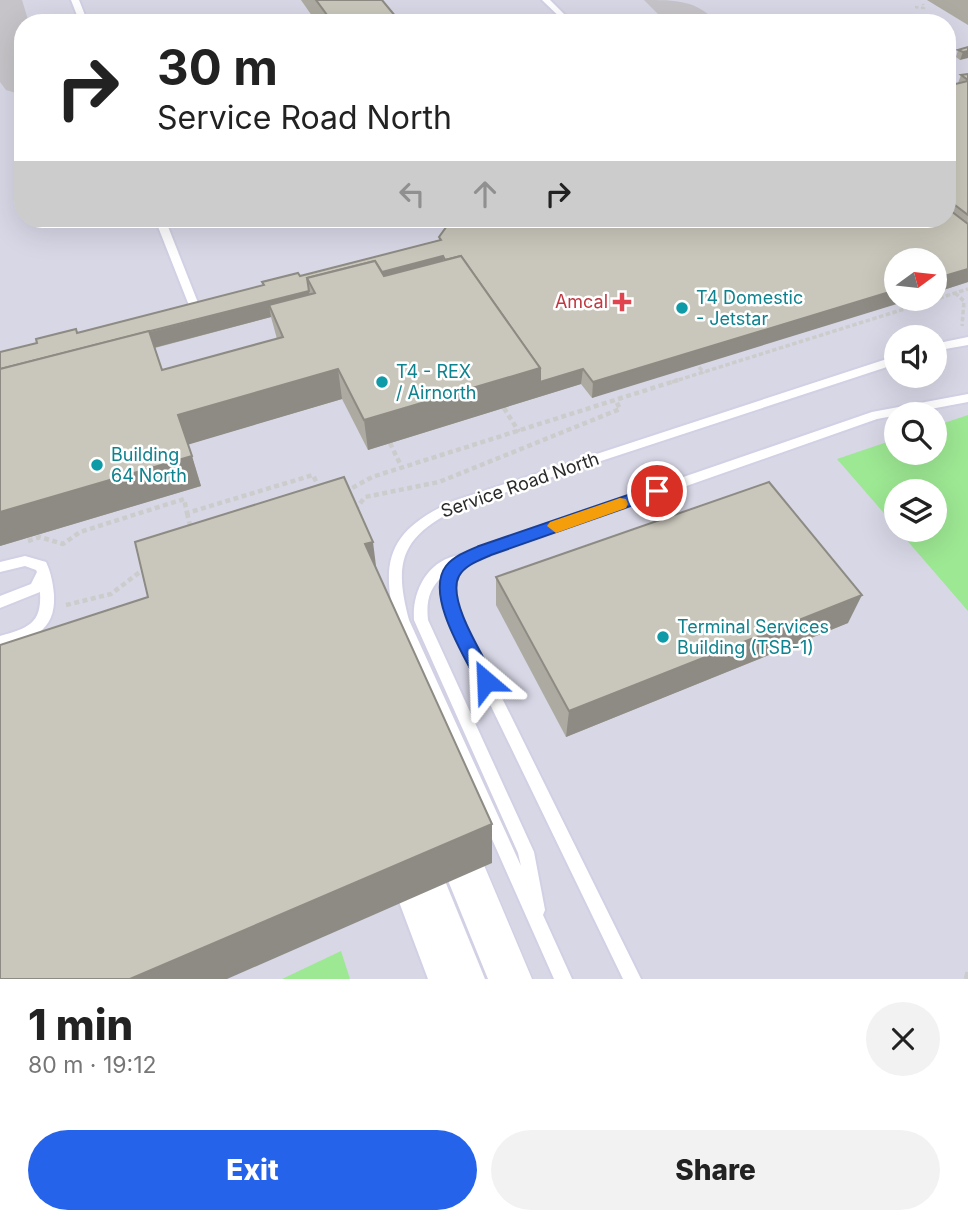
<!DOCTYPE html>
<meta charset="utf-8">
<style>
body{margin:0;font-family:Inter,sans-serif;background:#f2f2f2;color:#222;height:100vh;display:flex;flex-direction:column;font-size:26px;white-space:nowrap}
*{box-sizing:border-box;margin:0}
p{font-size:23px;color:#767676}
.icon{flex:none;width:38px;height:38px;fill:none;stroke:currentColor;stroke-width:2;stroke-linecap:round;stroke-linejoin:round}
.map{position:relative;height:979px;overflow:hidden}
.sheet{display:flex;flex-direction:column;background:#fff;flex:1}
.sheet>*{flex:none}
.top-card{position:absolute;left:14px;top:14px;width:942px;height:214px;border-radius:28px;box-shadow:0 7px 28px #0002;background:#fff;color:#222;overflow:hidden}
.needle{width:46px;rotate:75deg}
.controls{position:absolute;left:884px;top:248px;display:grid;gap:14px}
.controls a{display:grid;place-items:center;width:63px;height:63px;border-radius:50%;background:#fff;box-shadow:0 7px 28px #0002;font-size:35px}
.pin{position:absolute;display:grid;place-items:center;width:60px;height:60px;color:#fff;margin:-30px;border:4px solid #fff;border-radius:50%;box-shadow:0 2px 7px #0007}
.me{position:absolute;width:77px;margin:-38px;rotate:334deg;stroke-linejoin:round;filter:drop-shadow(0 0 5px #0008)}
.turn{display:flex;align-items:center;gap:24px;height:147px;padding:0 28px;font-size:32px}
.turn .icon{width:91px;height:91px;stroke-width:2.5}
.turn b{display:block;font-size:49px;line-height:60px}
.lanes{display:flex;align-items:center;height:66px;padding:0 28px;background:#0003;justify-content:center;gap:35px;direction:ltr}
.lanes .off{opacity:.35}
.round{display:grid;place-items:center;flex:none;width:74px;height:74px;border-radius:37px;background:#f2f2f2}
.overview{display:flex;align-items:center;justify-content:space-between;height:119px;padding:0 28px}
h1{font-size:42px;font-weight:800;line-height:52px}
.action{display:flex;gap:14px;margin-top:auto;padding:14px 28px}
.action a{flex:1;height:80px;border-radius:42px;background:#2563eb;color:#fff;font-size:28px;font-weight:800;line-height:80px;text-align:center}
.action a+a{background:#f2f2f2;color:#222}
.map>svg:first-child{display:block}
.airport{fill:#d7d7e6;fill-rule:evenodd}
.green{fill:#9de893}
.lines{fill:none;stroke-linecap:round;stroke-linejoin:round}
.taxiway{fill:#c6c4c8;fill-rule:evenodd}
.service-casing{stroke:#d1d0e4;stroke-width:4}
.tertiary-casing{stroke:#d1d0e4;stroke-width:3}
.path-far3{stroke:#ccc;stroke-width:2.5;stroke-dasharray:3.5 2.5;stroke-linecap:butt}
.path-far2{stroke:#ccc;stroke-width:3.5;stroke-dasharray:4.5 2.5;stroke-linecap:butt}
.path-far1{stroke:#ccc;stroke-width:4.5;stroke-dasharray:5 3.5;stroke-linecap:butt}
.path{stroke:#ccc;stroke-width:5;stroke-dasharray:7 4.5;stroke-linecap:butt}
.service{fill:#fff;fill-rule:evenodd}
.tertiary{fill:#fff;fill-rule:evenodd}
.wall{fill:#adaaa1;fill-rule:evenodd}
.shaded-wall{fill:#8d8b83}
.building{fill:#c9c6bb;stroke:#8d8b83;stroke-width:2}
.route{fill:#2563eb;stroke:#184099;stroke-width:2}
.slow{fill:#f59e0b}
.health-dot{fill:#e0444e;stroke:#fff;stroke-width:2.5}
.culture-dot{fill:#0f9aa8;stroke:#fff;stroke-width:2.5}
.labels{text-anchor:middle;stroke-width:5;stroke-linejoin:round;paint-order:stroke}
.culture-label{font-size:18px;fill:#0d838f;stroke:#fff;text-anchor:start}
.health-label{font-size:18px;fill:#be3a42;stroke:#fff;text-anchor:end}
.street-label{font-size:18px;fill:#2a2a2a;stroke:#fff}
</style>
<div class="map">
<svg width="968" height="979" viewBox="0 0 968 979">
<rect width="100%" height="100%" fill="#edeadb"/>
<path class="airport" d="M0,0H968V979H0ZM23,23H947V219H23ZM896,261H934V299H896ZM896,338H934V376H896ZM896,415H934V453H896ZM896,492H934V530H896Z"/>
<g class="green">
<polygon points="968,415 968,611 898,530 934,530 934,492 896,492 896,527 837,459 896,439 896,453 934,453 935,426"/>
<polygon points="341,951 350,979 282,979"/>
</g>
<g class="lines">
<g class="taxiway">
<polygon points="0,0 22,0 29,23 23,23 23,95 6,90 0,82"/>
<path d="M644,0C676,0 697,0 717,23H667Z"/>
</g>
<g class="service-casing">
<g id="service">
<polygon points="71,0 79,0 88,23 80,23"/>
<polygon points="542,0 550,0 573,23 566,23"/>
<polygon points="155,219 165,219 202,313 201,315 193,315 192,313"/>
<polygon points="968,337 968,345 934,351 934,344"/>
<path d="M896,356V364L461,507C404,535 392,558 409,620L521,866L518,853L414,620C412,593 426,563 455,556C464,554 471,551 480,547L872,412L968,394V402L877,419L490,555C461,567 449,574 457,607L641,979H623L443,607L441,586L444,575C429,588 426,601 428,620L534,852L545,910L543,915L572,979H554L395,620C379,556 393,529 453,501Z"/>
<path d="M25,556L46,562C51,573 53,583 54,595C56,633 30,639 0,648V636C28,628 42,624 40,592L0,608V596L31,584L37,572L36,570L25,566L0,572V562Z"/>
<polygon points="406,891 412,893 446,979 428,979 398,899 400,893"/>
</g>
</g>
<g class="tertiary-casing">
<g id="tertiary">
<polygon points="466,852 481,858 532,979 488,979 445,873 451,858"/>
<polygon points="428,870 443,876 485,979 441,979 407,891 413,876"/>
</g>
</g>
<polyline class="path-far3" points="915,7 924,8 923,4"/>
<g class="path-far2">
<polyline points="955,293 964,301 962,326"/>
<polyline points="699,367 704,373"/>
<polyline points="672,382 968,289"/>
</g>
<g class="path-far1">
<polyline points="504,408 519,432"/>
<polyline points="390,443 402,468"/>
<polyline points="345,492 372,477 678,380"/>
<polyline points="355,510 365,497 439,482 620,409 616,401"/>
<polyline points="187,513 191,529"/>
<polyline points="28,541 40,537 63,544 80,532 184,499 187,513 313,475 319,488"/>
<polyline points="66,605 111,594 145,568"/>
</g>
<polyline class="path" points="966,979 968,972"/>
<use href="#service" class="service"/>
<use href="#tertiary" class="tertiary"/>
</g>
<g class="wall">
<polygon points="301,0 382,0 401,23 317,23"/>
<polygon points="927,0 968,0 968,25"/>
<polygon points="968,47 960,60 956,57 958,50"/>
<path d="M968,74V282L934,293V261L592,398L581,384L368,450L342,399L188,444L201,486L0,546V352L263,286L262,282L300,276L439,240V237L947,219V86L958,83L961,75ZM271,317L277,339L162,370L155,348Z"/>
<polygon points="496,577 848,623 566,737 496,605"/>
</g>
<g class="shaded-wall">
<polygon points="968,51 968,58 960,60 963,52"/>
<polygon points="443,256 443,272 315,293 313,290"/>
<polygon points="968,269 968,282 934,293 934,279"/>
<polygon points="896,290 896,299 913,299 592,398 593,382"/>
<polygon points="309,291 311,307 269,305 271,317 88,365 81,350"/>
<polygon points="540,368 583,369 581,384 368,450 364,420"/>
<polygon points="338,369 342,399 187,445 178,415"/>
<polygon points="192,456 201,486 0,546 0,512"/>
<polygon points="373,542 379,590 365,544"/>
<polygon points="862,595 848,623 566,737 569,711"/>
<polygon points="492,824 492,863 227,979 130,979"/>
</g>
<g class="building">
<polygon points="316,0 382,0 401,23 333,23"/>
<polygon points="968,47 968,51 963,52 958,50"/>
<polygon points="968,74 968,80 961,75"/>
<polygon points="968,81 968,215 947,199 947,86"/>
<polygon points="947,208 968,224 968,269 934,279 934,261 896,261 896,290 593,382 583,369 540,382 540,368 461,256 445,260 443,256 382,272 375,261 307,278 309,291 0,369 0,352 37,343 36,339 76,329 77,333 264,285 262,282 298,273 300,276 441,240 439,237 452,219 947,219"/>
<polygon points="461,256 540,368 364,420 338,369 178,415 192,456 0,512 0,369 149,331 162,370 283,337 269,305 315,293 307,278 375,261 384,276"/>
<polygon points="344,477 373,542 365,544 492,824 130,979 0,979 0,645 148,597 135,542"/>
<polygon points="769,482 862,595 569,711 496,577"/>
</g>
<path class="route" d="M657,485L662,487L665,491L662,495L491,555C480,560 465,565 459,576C446,600 485,658 496,681L493,687L486,690L480,687C466,659 424,595 446,566C454,556 467,551 479,546Z"/>
<polygon class="slow" points="620,498 626,499 628,504 626,508 556,533 547,526 550,522"/>
<path class="health-dot" d="M618.5 291.5h7v7h7v7h-7v7h-7v-7h-7v-7h7z"/>
<g class="culture-dot">
<circle cx="682" cy="308" r="7"/>
<circle cx="382" cy="382" r="7"/>
<circle cx="97" cy="465" r="7"/>
<circle cx="663" cy="637" r="7"/>
</g>
<g class="labels">
<g class="culture-label">
<text x="696" y="304">T4 Domestic<tspan x="696" dy="21">- Jetstar</tspan></text>
<text x="396" y="378">T4 - REX<tspan x="396" dy="21">/ Airnorth</tspan></text>
<text x="111" y="461">Building<tspan x="111" dy="21">64 North</tspan></text>
<text x="677" y="633">Terminal Services<tspan x="677" dy="21">Building (TSB-1)</tspan></text>
</g>
<g class="health-label">
<text x="608" y="308">Amcal</text>
</g>
<g class="street-label">
<text transform="translate(520 485) rotate(-19)" y="6">Service Road North</text>
</g>
</g>
</svg>
<div class="controls">
<a><svg class="needle" viewBox="-14 -14 28 28"><path d="M0-13l5 13h-10z" fill="#e53935"/><path d="M0 13l5-13h-10z" fill="#767676"/></svg></a>
<a><svg class="icon" aria-label="sound" viewBox="0 0 24 24"><path d="M4 9h4l5-4v14l-5-4H4zM17 9q2 3 0 6"/></svg></a>
<a><svg class="icon" aria-label="search" viewBox="0 0 24 24"><circle cx="10" cy="10" r="6"/><path d="M15 15l6 6"/></svg></a>
<a><svg class="icon" aria-label="layers" viewBox="0 0 24 24"><path d="M12 4l9 5-9 5-9-5zM3 14l9 5 9-5"/></svg></a>
</div>
<div class="pin" style="left:657px;top:491px;background:#d93025"><svg class="icon" aria-label="arrive" viewBox="0 0 24 24"><path d="M6 21V4h12l-3 4 3 4H6"/></svg></div>
<svg class="me" style="left:486px;top:681px" viewBox="-20 -20 40 40"><path d="M0-17L14 15 0 8-14 15z" fill="#2563eb" stroke="#fff" stroke-width="4"/></svg>
<div class="top-card">
<div class="turn"><svg class="icon" aria-label="right" viewBox="0 0 24 24"><path d="M7 20v-9h11M14 6l5 5-5 5"/></svg><div><b>30 m</b>Service Road North</div></div>
<div class="lanes"><svg class="icon off" aria-label="left" viewBox="0 0 24 24"><path d="M17 20v-9H6M10 6l-5 5 5 5"/></svg><svg class="icon off" aria-label="ahead" viewBox="0 0 24 24"><path d="M12 20V5M6 11l6-6 6 6"/></svg><svg class="icon" aria-label="right" viewBox="0 0 24 24"><path d="M7 20v-9h11M14 6l5 5-5 5"/></svg></div>
</div>
</div>
<section class="sheet">
<div class="overview"><div><h1>1 min</h1><p>80 m · 19:12</p></div><a class="round"><svg class="icon" aria-label="close" viewBox="0 0 24 24"><path d="M6 6l12 12M18 6L6 18"/></svg></a></div>
<div class="action"><a>Exit</a><a>Share</a></div>
</section>
